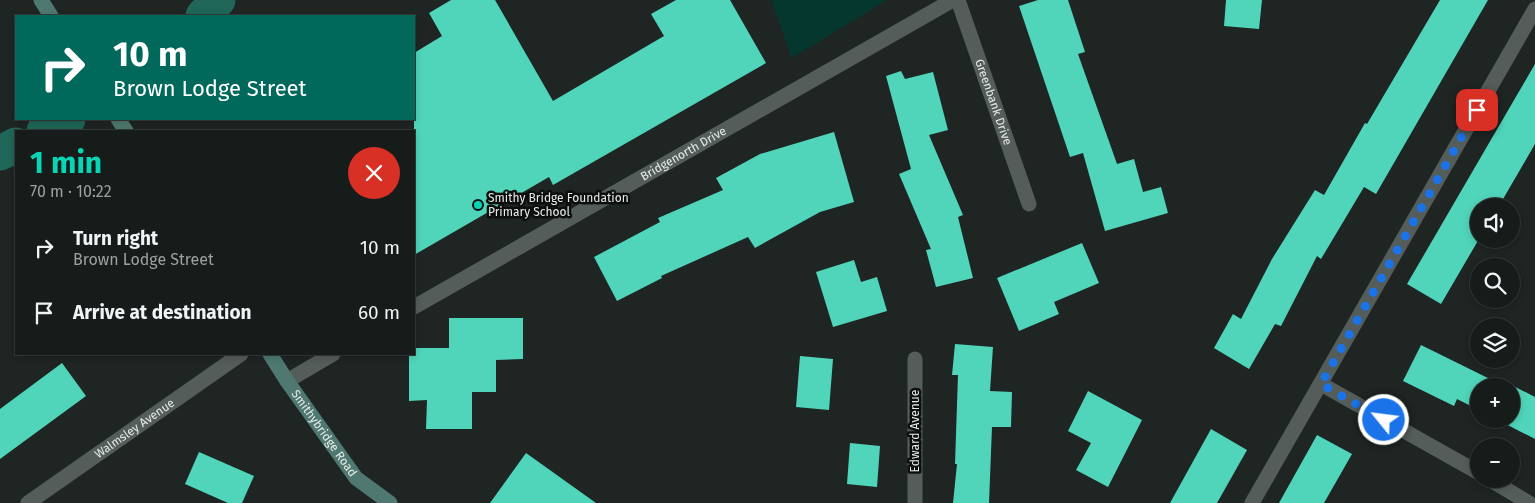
<!DOCTYPE html>
<meta charset="utf-8">
<style>
body{margin:0;font-family:"Fira Sans",sans-serif;background:#1f2523;color:#f1f3f6;height:100vh;display:flex;flex-direction:column;font-size:19px;white-space:nowrap}
*{box-sizing:border-box;margin:0}
p{font-size:16px;color:#9ea1a2}
.icon{flex:none;width:28px;height:28px;fill:none;stroke:currentColor;stroke-width:2;stroke-linecap:round;stroke-linejoin:round}
.map{position:relative;flex:1;overflow:hidden}
.side{position:absolute;left:15px;top:130px;width:400px;height:225px;display:flex;flex-direction:column;background:#161c1a;border-radius:0px;box-shadow:0 2px 8px #0003,0 0 0 1px #353a39}
.side>*{flex:none}
.banner{position:absolute;left:15px;top:15px;width:400px;height:105px;border-radius:0px;box-shadow:0 2px 8px #0003,0 0 0 1px #353a39;background:#00695c;color:#fff;overflow:hidden}
.controls{position:absolute;left:1470px;top:198px;display:grid;gap:10px}
.controls a{display:grid;place-items:center;width:50px;height:50px;border-radius:50%;background:#161c1a;box-shadow:0 2px 8px #0003,0 0 0 1px #353a39;font-size:25px}
.pin{position:absolute;display:grid;place-items:center;width:42px;height:42px;color:#fff;margin:-21px;border-radius:10px;box-shadow:0 2px 8px #0006}
.me{position:absolute;width:55px;margin:-28px;rotate:299deg;stroke-linejoin:round;filter:drop-shadow(0 0 4px #0008)}
.turn{display:flex;align-items:center;gap:18px;height:105px;padding:0 15px;font-size:22px}
.turn .icon{width:65px;height:65px;stroke-width:2.5}
.turn b{display:block;font-size:35px;line-height:42px}
.round{display:grid;place-items:center;flex:none;width:52px;height:52px;border-radius:26px;background:#1f2523}
.headline{display:flex;align-items:center;justify-content:space-between;height:85px;padding:0 15px}
h1{font-size:30px;font-weight:700;line-height:38px;color:#07d5b6}
ul{padding:0;list-style:none}
li{display:flex;align-items:center;gap:15px;height:65px;padding:0 15px}
li div{flex:1}
li b{display:block;font-size:19px}
li em{font-style:normal}
.map>svg:first-child{display:block}
.green{fill:#05372e}
.lines{fill:none;stroke-linecap:round;stroke-linejoin:round}
.canal{stroke:#206759;stroke-width:35}
.building{fill:#50d5ba}
.street{stroke:#555d5b;stroke-width:15}
.secondary{stroke:#4f7970;stroke-width:15}
.route{stroke:#1a73e8;stroke-width:9;stroke-dasharray:0 16.2}
.poi-dot{fill:#07d5b6;stroke:#0b0e0d;stroke-width:2}
.labels{text-anchor:middle;stroke-width:5;stroke-linejoin:round;paint-order:stroke}
.street-label{font-size:12px;fill:#e7ebea;stroke:#0b0e0d}
.poi-label{font-size:12px;fill:#e7ebea;stroke:#0b0e0d;text-anchor:start}
</style>
<div class="map">
<svg width="1535" height="503" viewBox="0 0 1535 503">
<rect width="100%" height="100%" fill="#1e2523"/>
<polygon class="green" points="771,0 887,0 792,58"/>
<g class="lines">
<g class="canal">
<polyline points="203,16 218,0"/>
<polyline points="44,131 68,119"/>
<polyline points="0,153 16,145"/>
</g>
</g>
<g class="building">
<polygon points="451,0 495,0 553,101 664,36 651,14 676,0 730,0 766,63 553,185 549,177 414,255 414,53 442,36 429,13"/>
<polygon points="1038,0 1068,0 1085,52 1078,54 1117,164 1134,159 1143,192 1161,187 1168,213 1105,231 1083,153 1070,157 1019,6"/>
<polygon points="1226,0 1262,0 1259,29 1224,26"/>
<polygon points="1440,0 1488,0 1376,194 1364,187 1321,259 1317,256 1281,326 1275,324 1249,369 1214,348 1233,314 1241,319 1272,259 1315,190 1324,195 1365,123 1367,124"/>
<polygon points="1535,64 1535,144 1499,206 1479,206 1479,239 1441,304 1407,284"/>
<polygon points="901,71 905,79 933,72 948,130 929,135 963,215 958,217 973,278 936,287 926,250 931,249 899,174 911,169 886,76"/>
<polygon points="834,132 854,202 820,212 755,248 748,237 661,276 662,278 617,301 594,257 660,222 658,218 723,190 716,178 760,154"/>
<polygon points="1082,243 1099,283 1054,302 1059,314 1019,331 997,278"/>
<polygon points="854,260 861,282 877,277 887,311 833,327 816,272"/>
<polygon points="449,318 523,318 523,359 496,360 496,392 472,392 472,429 426,429 427,400 409,401 409,354 414,354 414,348 449,348"/>
<polygon points="955,344 993,347 990,391 1012,392 1011,427 992,427 989,503 953,503 957,464 955,464 958,375 952,375"/>
<polygon points="1421,345 1496,382 1498,378 1535,397 1535,439 1496,419 1511,419 1511,386 1479,386 1479,410 1457,399 1454,406 1403,381"/>
<polygon points="800,356 833,359 829,410 796,407"/>
<polygon points="62,363 86,396 0,459 0,409"/>
<polygon points="1088,391 1142,420 1108,487 1076,470 1091,443 1068,431"/>
<polygon points="1211,429 1247,450 1217,503 1170,503"/>
<polygon points="1317,435 1352,454 1324,503 1279,503"/>
<polygon points="850,443 880,446 877,487 847,484"/>
<polygon points="199,452 254,476 242,503 228,503 185,484"/>
<polygon points="526,453 596,503 490,503"/>
</g>
<g class="lines">
<g class="street">
<path id="s1" d="M958,0L1029,204"/>
<path id="s2" d="M414,307L953,0"/>
<polyline points="915,359 915,503"/>
<polyline points="287,381 333,354"/>
<polyline points="1321,384 1479,473"/>
<polyline points="1489,479 1529,503"/>
<path id="s3" d="M28,503L241,354"/>
<polyline points="1252,503 1535,9"/>
</g>
<g class="secondary">
<polyline points="41,0 51,16"/>
<polyline points="118,119 126,131"/>
<path id="s4" d="M270,354L287,381L356,478L390,503"/>
</g>
</g>
<g class="lines">
<polyline class="route" points="1384,420 1321,384 1477,110"/>
</g>
<circle class="poi-dot" cx="478" cy="205" r="5"/>
<g class="labels">
<g class="street-label">
<text dy="4" stroke="none"><textPath href="#s1" startOffset="108">Greenbank Drive</textPath></text>
<text dy="4" stroke="none"><textPath href="#s2" startOffset="310">Bridgenorth Drive</textPath></text>
<text dy="4" stroke="none"><textPath href="#s3" startOffset="130">Walmsley Avenue</textPath></text>
<text transform="translate(915 431) rotate(-90)" y="4">Edward Avenue</text>
<text dy="4" stroke="none"><textPath href="#s4" startOffset="96">Smithybridge Road</textPath></text>
</g>
<g class="poi-label">
<text x="488" y="202">Smithy Bridge Foundation<tspan x="488" dy="14">Primary School</tspan></text>
</g>
</g>
</svg>
<div class="controls">
<a><svg class="icon" aria-label="sound" viewBox="0 0 24 24"><path d="M4 9h4l5-4v14l-5-4H4zM17 9q2 3 0 6"/></svg></a>
<a><svg class="icon" aria-label="search" viewBox="0 0 24 24"><circle cx="10" cy="10" r="6"/><path d="M15 15l6 6"/></svg></a>
<a><svg class="icon" aria-label="layers" viewBox="0 0 24 24"><path d="M12 4l9 5-9 5-9-5zM3 14l9 5 9-5"/></svg></a>
<a>+</a>
<a>−</a>
</div>
<div class="pin" style="left:1477px;top:110px;background:#d93025"><svg class="icon" aria-label="arrive" viewBox="0 0 24 24"><path d="M6 21V4h12l-3 4 3 4H6"/></svg></div>
<svg class="me" style="left:1384px;top:420px" viewBox="-20 -20 40 40"><circle r="17" fill="#1a73e8" stroke="#fff" stroke-width="3"/><path d="M0-11L8 9 0 5-8 9z" fill="#fff"/></svg>
<div class="banner">
<div class="turn"><svg class="icon" aria-label="right" viewBox="0 0 24 24"><path d="M7 20v-9h11M14 6l5 5-5 5"/></svg><div><b>10 m</b>Brown Lodge Street</div></div>
</div>
<section class="side">
<div class="headline"><div><h1>1 min</h1><p>70 m · 10:22</p></div><a class="round" style="background:#d93025;color:#fff"><svg class="icon" aria-label="close" viewBox="0 0 24 24"><path d="M6 6l12 12M18 6L6 18"/></svg></a></div>
<ul>
<li><svg class="icon" aria-label="right" viewBox="0 0 24 24"><path d="M7 20v-9h11M14 6l5 5-5 5"/></svg><div><b>Turn right</b><p>Brown Lodge Street</p></div><em>10 m</em></li>
<li><svg class="icon" aria-label="arrive" viewBox="0 0 24 24"><path d="M6 21V4h12l-3 4 3 4H6"/></svg><div><b>Arrive at destination</b></div><em>60 m</em></li>
</ul>
</section>
</div>
